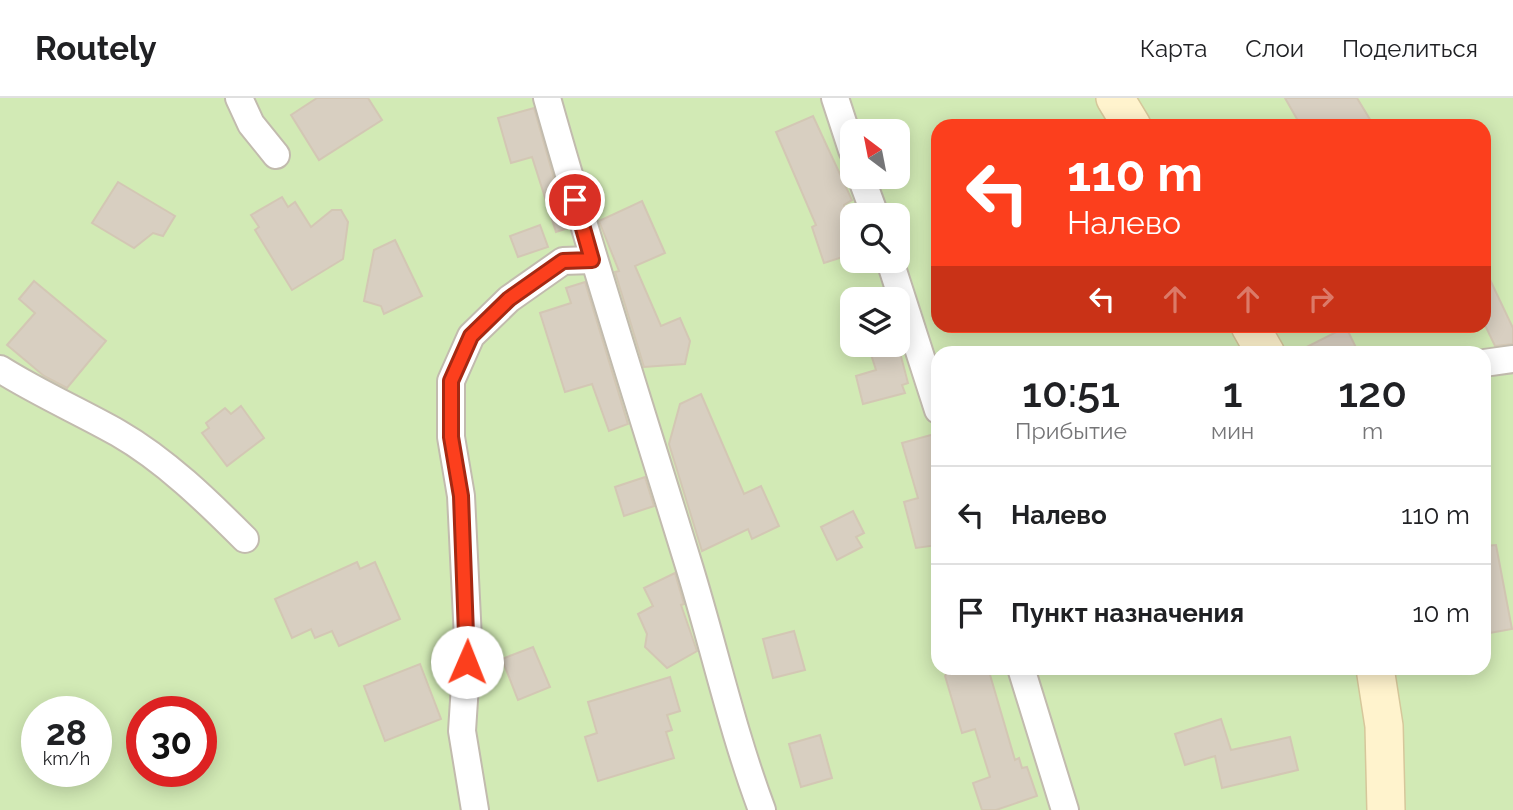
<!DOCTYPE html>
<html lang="ru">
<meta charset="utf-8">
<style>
body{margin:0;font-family:Raleway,sans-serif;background:#f2f2f2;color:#202124;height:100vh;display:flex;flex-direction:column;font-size:26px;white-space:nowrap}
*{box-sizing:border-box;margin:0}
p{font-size:23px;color:#757577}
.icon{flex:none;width:38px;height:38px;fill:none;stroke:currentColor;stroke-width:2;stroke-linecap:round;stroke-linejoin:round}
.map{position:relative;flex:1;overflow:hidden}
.sheet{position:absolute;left:931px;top:248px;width:560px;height:329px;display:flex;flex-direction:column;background:#fff;border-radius:21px;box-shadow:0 4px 18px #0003}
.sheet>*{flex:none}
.top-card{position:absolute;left:931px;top:21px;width:560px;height:214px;border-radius:21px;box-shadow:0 4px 18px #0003;background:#fc3f1d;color:#fff;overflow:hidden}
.needle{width:46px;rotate:328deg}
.controls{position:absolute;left:840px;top:21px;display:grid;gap:14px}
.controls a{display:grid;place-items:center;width:70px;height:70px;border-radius:14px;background:#fff;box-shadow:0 4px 18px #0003;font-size:35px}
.speed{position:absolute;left:21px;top:598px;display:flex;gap:14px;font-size:35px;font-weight:700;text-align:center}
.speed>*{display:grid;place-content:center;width:91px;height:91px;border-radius:50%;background:#fff;box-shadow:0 4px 18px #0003;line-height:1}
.speed small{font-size:18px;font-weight:400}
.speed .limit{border:10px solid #d22;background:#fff;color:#111}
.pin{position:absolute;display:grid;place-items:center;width:60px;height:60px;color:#fff;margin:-30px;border:4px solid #fff;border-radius:50%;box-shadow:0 2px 7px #0007}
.me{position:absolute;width:77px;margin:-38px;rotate:1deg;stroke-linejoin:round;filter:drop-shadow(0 0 5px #0008)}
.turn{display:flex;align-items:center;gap:24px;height:147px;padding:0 21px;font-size:32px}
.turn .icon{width:91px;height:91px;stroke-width:2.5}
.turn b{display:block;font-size:49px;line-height:60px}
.lanes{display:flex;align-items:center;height:66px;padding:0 21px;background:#0003;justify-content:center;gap:35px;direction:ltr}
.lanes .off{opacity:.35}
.eta{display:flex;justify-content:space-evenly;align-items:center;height:119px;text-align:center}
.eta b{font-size:42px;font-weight:600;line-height:49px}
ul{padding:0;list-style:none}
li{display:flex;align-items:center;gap:21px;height:98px;padding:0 21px;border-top:2px solid #e0e0e0}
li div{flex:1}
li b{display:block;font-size:26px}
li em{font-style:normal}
header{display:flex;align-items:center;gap:42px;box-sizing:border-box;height:98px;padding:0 35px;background:#fff;border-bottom:2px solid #e0e0e0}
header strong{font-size:33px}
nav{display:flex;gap:38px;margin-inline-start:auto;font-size:24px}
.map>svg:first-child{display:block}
.green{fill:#d2eab5;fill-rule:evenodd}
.building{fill:#d8cfc1;stroke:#d3c7b4;stroke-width:2}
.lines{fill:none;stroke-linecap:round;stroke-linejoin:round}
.street-casing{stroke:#c2bbae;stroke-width:30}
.secondary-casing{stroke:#d6c79b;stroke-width:40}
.street{stroke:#fff;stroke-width:26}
.secondary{stroke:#fff3cd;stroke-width:37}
.route-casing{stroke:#a42913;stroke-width:18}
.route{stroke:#fc3f1d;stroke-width:12}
</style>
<header>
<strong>Routely</strong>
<nav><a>Карта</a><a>Слои</a><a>Поделиться</a></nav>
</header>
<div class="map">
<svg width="1513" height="712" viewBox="0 0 1513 712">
<rect width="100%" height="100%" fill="#f6f3ec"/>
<path class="green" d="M0,0H1513V712H0ZM938,28H1484V228H938ZM852,33H898V79H852ZM852,117H898V163H852ZM852,201H898V247H852ZM938,256H1484V570H938ZM37,614H96V674H37ZM142,614H201V674H142Z"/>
<g class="building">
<polygon points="317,0 368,0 382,22 319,62 291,17"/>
<polygon points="1285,0 1357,0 1374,28 1301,28"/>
<polygon points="534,10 568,130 556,134 532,59 511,65 498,20"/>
<polygon points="813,18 852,102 844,107 852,132 852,156 824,165 812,129 816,127 776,34"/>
<polygon points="118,84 175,118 163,138 153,135 134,150 92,125"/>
<polygon points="282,99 288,109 295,104 311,129 332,112 341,112 348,124 343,161 292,192 255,132 259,129 251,117"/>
<polygon points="642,103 665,155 635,168 661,228 680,220 690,243 685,266 644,269 615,174 619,173 599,123"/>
<polygon points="540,127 548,149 518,159 510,138"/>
<polygon points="395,142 422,198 384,216 381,208 364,203 374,152"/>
<polygon points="1484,169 1513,230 1513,246 1495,248 1484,225"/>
<polygon points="34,183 106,243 67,290 44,278 7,247 35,215 19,201"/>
<polygon points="585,184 628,326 609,333 592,286 565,294 540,215 571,205 566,190"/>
<polygon points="1346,229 1359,256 1293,256"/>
<polygon points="868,247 898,247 908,285 902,287 905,295 863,306 856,278 876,272"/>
<polygon points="701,296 744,396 761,388 779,428 752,441 748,431 702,453 669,346 680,306"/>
<polygon points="241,308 264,340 227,368 202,335 209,330 206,325 225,310 231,316"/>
<polygon points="938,335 938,447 916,450 904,404 918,400 902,345"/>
<polygon points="645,379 654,408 624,418 615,389"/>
<polygon points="853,413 864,435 856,439 862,449 837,462 821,429"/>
<polygon points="1496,447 1512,531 1484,536 1484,448"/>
<polygon points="357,464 360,471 375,464 400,521 339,548 332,533 315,540 311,531 292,540 275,501"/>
<polygon points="675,475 684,506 681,507 697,553 667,570 645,549 647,536 638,516 653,508 644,490"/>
<polygon points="794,533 805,572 773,580 763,541"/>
<polygon points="533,549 550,589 518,602 502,561"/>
<polygon points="420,566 441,621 385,643 364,588"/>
<polygon points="962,570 988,570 1015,662 1019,660 1022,670 1027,669 1037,698 996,712 982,712 973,685 990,679 975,631 962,635 945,578 947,575"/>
<polygon points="670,579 680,613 667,617 672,632 666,634 674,660 598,683 585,639 597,635 588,604"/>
<polygon points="1221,621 1231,652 1290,639 1298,672 1222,690 1215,658 1185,667 1175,636"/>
<polygon points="820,637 832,680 801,689 789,646"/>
</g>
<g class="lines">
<g class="street-casing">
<g id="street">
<polyline points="239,0 251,26 276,57"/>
<path d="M547,0C591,157 641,312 689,468C714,549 732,632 762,712"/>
<polyline points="835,0 852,52"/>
<polyline points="861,79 875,117"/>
<polyline points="890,163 938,312"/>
<polyline points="1484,265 1513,261"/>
<path d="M0,271C38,295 79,313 118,335C165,362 207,403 245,441"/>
<polyline points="1021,570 1065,712"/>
<polyline points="475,712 462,633 468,541 461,398 451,339 451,283 471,238 509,201 563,163 592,162"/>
</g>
</g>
<g class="secondary-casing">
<g id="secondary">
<polyline points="1115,0 1132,28"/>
<polyline points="1250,228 1266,256"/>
<polyline points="1375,570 1384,628 1386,712"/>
</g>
</g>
<use href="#street" class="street"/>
<use href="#secondary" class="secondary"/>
</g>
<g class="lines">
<g class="route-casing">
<polyline id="route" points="467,564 461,398 451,339 451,283 471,238 509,201 563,163 592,162 575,102"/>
</g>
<use href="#route" class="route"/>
</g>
</svg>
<div class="controls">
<a><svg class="needle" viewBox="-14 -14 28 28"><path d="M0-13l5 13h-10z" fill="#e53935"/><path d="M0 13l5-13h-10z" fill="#757577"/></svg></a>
<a><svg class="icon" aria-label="search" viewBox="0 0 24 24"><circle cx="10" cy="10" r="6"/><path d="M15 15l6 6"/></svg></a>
<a><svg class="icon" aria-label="layers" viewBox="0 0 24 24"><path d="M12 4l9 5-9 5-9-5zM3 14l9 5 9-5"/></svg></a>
</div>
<div class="speed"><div>28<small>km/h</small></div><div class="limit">30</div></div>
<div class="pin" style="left:575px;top:102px;background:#d93025"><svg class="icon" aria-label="arrive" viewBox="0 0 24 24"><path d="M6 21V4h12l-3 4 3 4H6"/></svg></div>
<svg class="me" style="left:467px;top:564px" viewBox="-20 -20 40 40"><circle r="19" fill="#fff"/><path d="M0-13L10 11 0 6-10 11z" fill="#fc3f1d"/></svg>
<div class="top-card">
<div class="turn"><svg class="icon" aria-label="left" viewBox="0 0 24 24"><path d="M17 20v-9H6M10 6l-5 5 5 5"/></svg><div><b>110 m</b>Налево</div></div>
<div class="lanes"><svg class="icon" aria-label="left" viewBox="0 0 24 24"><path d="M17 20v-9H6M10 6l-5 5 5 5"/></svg><svg class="icon off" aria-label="ahead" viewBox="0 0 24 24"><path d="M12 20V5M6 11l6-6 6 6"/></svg><svg class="icon off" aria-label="ahead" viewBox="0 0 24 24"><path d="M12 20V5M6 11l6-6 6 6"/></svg><svg class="icon off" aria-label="right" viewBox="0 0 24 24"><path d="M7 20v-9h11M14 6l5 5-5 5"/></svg></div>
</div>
<section class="sheet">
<div class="eta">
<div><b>10:51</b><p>Прибытие</p></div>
<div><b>1</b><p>мин</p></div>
<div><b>120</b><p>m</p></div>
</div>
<ul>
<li><svg class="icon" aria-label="left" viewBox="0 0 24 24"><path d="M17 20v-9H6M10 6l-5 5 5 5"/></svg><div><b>Налево</b></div><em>110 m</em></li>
<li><svg class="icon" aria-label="arrive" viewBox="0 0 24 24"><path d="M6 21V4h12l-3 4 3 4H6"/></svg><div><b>Пункт назначения</b></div><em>10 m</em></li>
</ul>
</section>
</div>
